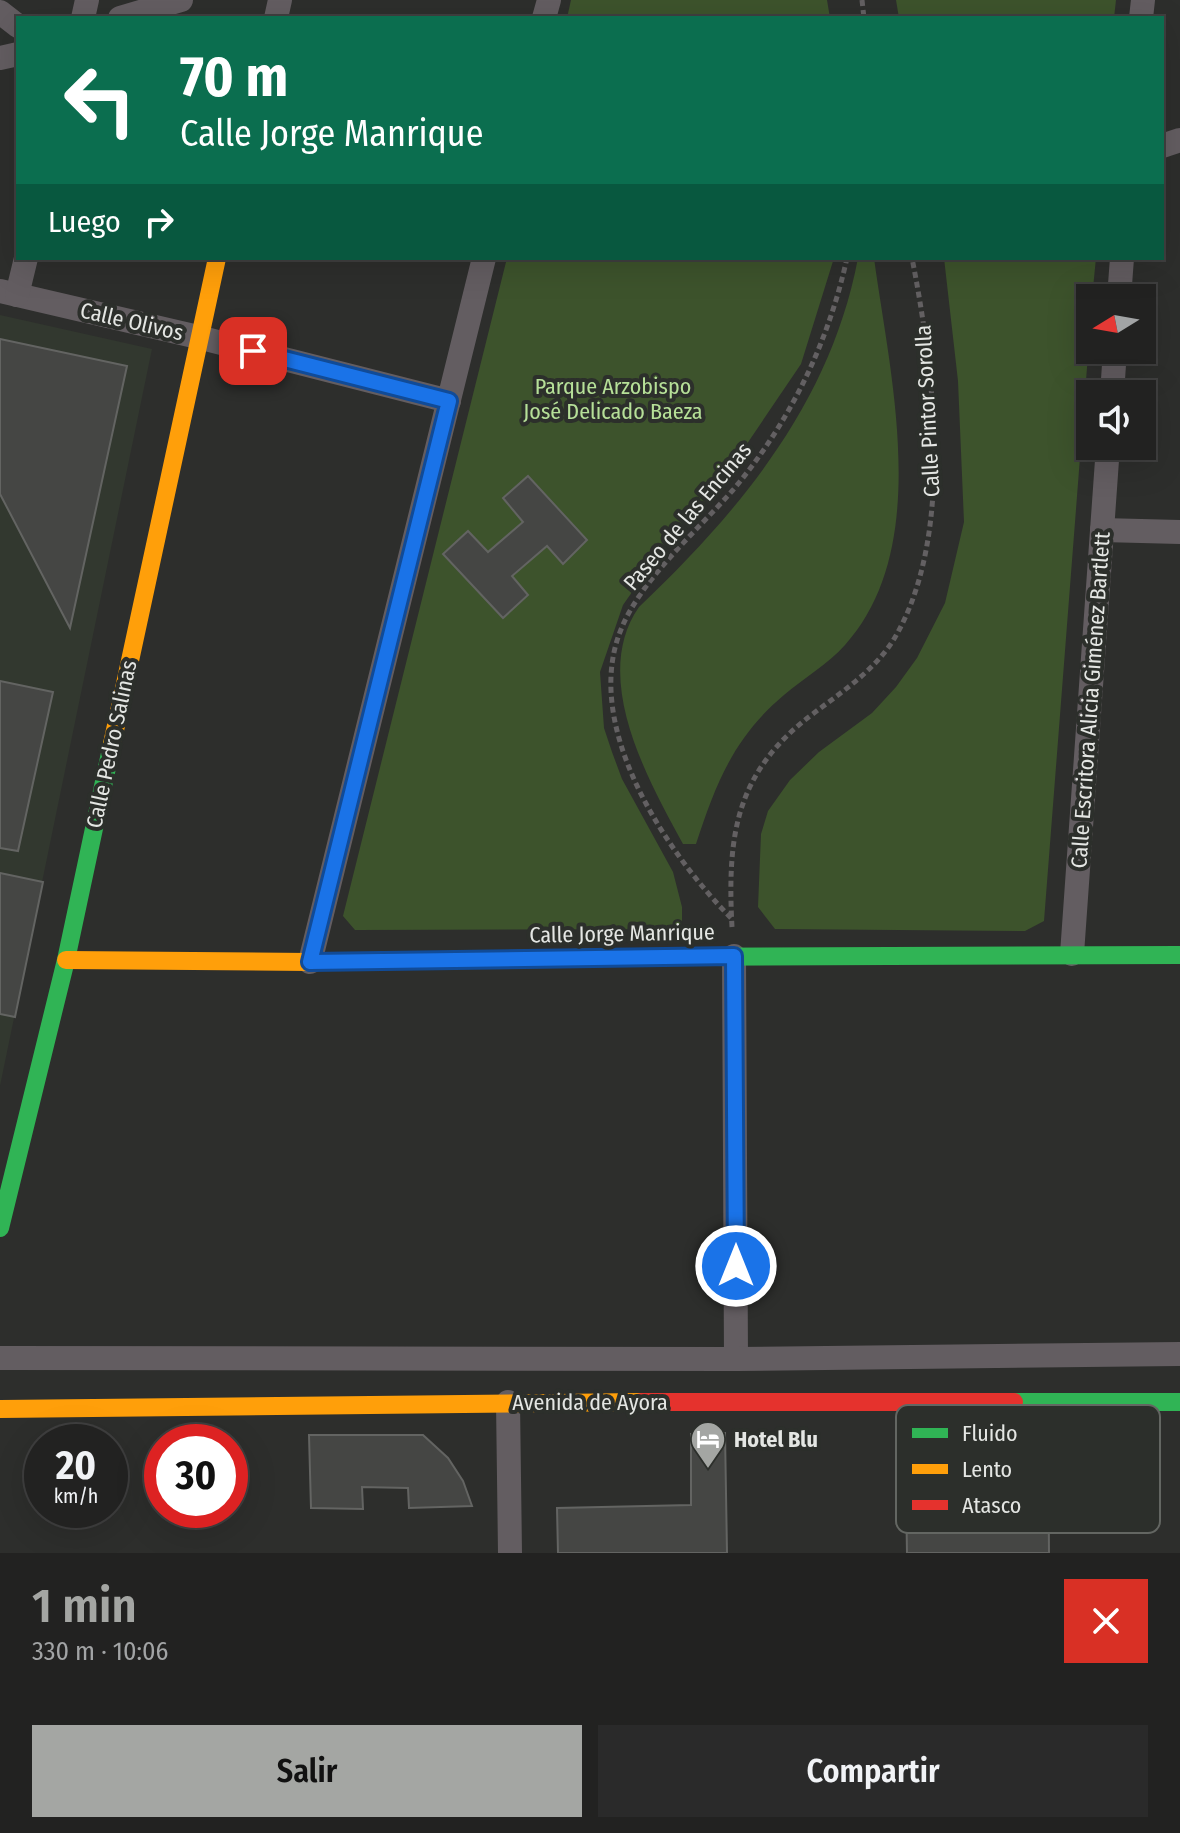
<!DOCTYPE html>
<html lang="es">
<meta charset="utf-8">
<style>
body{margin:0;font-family:"Fira Sans Condensed",sans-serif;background:#2a2a2a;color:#f1f3f6;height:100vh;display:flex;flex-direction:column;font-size:30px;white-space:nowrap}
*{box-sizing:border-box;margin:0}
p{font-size:26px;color:#a2a4a5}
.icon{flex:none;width:44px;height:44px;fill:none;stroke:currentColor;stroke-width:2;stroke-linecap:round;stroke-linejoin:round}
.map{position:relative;height:1553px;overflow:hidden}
.side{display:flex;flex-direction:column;background:#222221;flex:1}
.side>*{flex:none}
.banner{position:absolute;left:16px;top:16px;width:1148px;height:244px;border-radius:0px;box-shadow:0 8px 32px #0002,0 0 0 2px #3f3f3f;background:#0b6e4f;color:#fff;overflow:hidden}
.needle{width:52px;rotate:259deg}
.fabs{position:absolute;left:1076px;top:284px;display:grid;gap:16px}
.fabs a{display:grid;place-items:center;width:80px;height:80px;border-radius:0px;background:#222221;box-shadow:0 8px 32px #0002,0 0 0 2px #3f3f3f;font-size:40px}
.speed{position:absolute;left:24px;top:1424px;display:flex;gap:16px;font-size:40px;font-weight:700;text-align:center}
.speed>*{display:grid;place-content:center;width:104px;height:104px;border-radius:50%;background:#222221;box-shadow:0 8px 32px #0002,0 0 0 2px #3f3f3f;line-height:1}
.speed small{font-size:20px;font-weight:400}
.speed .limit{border:12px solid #d22;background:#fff;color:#111}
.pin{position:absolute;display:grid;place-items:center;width:68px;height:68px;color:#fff;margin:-34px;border-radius:16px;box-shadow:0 4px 12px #0006}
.me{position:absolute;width:88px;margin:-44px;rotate:0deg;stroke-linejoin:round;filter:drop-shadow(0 0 6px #0008)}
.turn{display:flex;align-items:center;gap:28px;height:168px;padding:0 32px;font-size:36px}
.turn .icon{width:104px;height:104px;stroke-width:2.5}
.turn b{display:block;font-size:56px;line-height:68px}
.then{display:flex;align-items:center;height:76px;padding:0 32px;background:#0003;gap:16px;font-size:30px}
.round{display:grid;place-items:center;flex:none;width:84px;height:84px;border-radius:0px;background:#2a2a2a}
.head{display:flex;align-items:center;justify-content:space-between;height:136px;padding:0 32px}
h1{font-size:48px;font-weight:600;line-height:60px;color:#a4a6a3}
.action{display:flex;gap:16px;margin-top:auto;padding:16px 32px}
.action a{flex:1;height:92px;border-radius:0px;background:#a4a6a3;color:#111;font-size:32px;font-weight:600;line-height:92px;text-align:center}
.action a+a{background:#2a2a2a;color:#f1f3f6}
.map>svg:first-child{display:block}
.built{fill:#32382f}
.green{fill:#3d532c}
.building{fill:#454644;stroke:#636462;stroke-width:2}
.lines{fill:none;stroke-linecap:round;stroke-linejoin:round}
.path{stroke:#636062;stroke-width:5;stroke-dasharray:6 4;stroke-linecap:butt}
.street{stroke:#635d61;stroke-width:24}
.fast{stroke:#30b455;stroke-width:18}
.slow{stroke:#ff9f0a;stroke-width:18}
.jam{stroke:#e5322d;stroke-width:18}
.route-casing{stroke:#114b97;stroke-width:20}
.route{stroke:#1a73e8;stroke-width:14}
.labels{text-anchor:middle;stroke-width:8;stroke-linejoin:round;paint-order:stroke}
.street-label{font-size:22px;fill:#e4e6e3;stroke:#2c2f2b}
.park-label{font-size:22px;fill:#b6e098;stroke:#2c2f2b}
.poi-label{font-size:22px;font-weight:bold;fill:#e4e6e3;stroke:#2c2f2b;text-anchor:start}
.key{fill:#2c2f2b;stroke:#636662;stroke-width:2}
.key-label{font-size:22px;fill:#e4e6e3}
</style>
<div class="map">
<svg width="1180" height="1553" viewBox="0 0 1180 1553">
<rect width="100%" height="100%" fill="#2d2e2c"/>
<polygon class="built" points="0,315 152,349 0,1086"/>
<g class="green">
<polygon points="571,0 827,0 830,18 567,18"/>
<polygon points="896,0 1116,0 1114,18 899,18"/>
<polygon points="507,258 834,258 801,364 715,491 665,545 623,605 600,672 604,728 612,752 622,779 673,872 682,907 682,923 673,929 355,930 343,916"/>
<path d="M858,258H874C890,376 933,547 845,645C828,664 804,678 784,695C734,737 716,783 696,844H683C648,780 590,677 639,607C742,509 831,401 858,258Z"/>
<polygon points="944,258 1096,258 1092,298 1090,298 1090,329 1044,921 1025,931 775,929 758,907 761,834 768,811 790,780 819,752 872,713 896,687 917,658 945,603 964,522 958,381"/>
</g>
<g class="building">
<polygon points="0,339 127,366 70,628 0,494"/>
<polygon points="528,476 587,540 563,564 547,546 512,576 528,595 503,618 443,554 468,531 488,552 523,522 503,498"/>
<polygon points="0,681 53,692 18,851 0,848"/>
<polygon points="0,873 43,882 15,1017 0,1014"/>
<polygon points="1048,1432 1049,1553 907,1553 905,1433"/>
<polygon points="725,1433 727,1553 558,1553 557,1508 691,1505 691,1434"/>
<polygon points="309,1435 423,1435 448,1458 463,1481 472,1506 409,1508 408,1488 362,1487 363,1509 311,1508"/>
</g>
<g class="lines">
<g class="path">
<polyline points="862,0 864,18"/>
<path d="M731,918C666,852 583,728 620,632C639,581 697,531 733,490C790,422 828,344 847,258"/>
<path d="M732,927C727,834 736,771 814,713C843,691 875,670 894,639C955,537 934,370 912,258"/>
</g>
<g class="street">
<polyline points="0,12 18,26"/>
<polyline points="83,18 87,0"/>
<polyline points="120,18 181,0"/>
<polyline points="276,18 280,0"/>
<polyline points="544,18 549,0"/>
<polyline points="1141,18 1143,0"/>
<polyline points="0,58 18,54"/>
<polyline points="1162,146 1180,140"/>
<polyline points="0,291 198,337 449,401"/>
<polyline points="17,295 26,258"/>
<polyline points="1119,298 1122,258"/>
<polyline points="1112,394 1115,350"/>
<polyline points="1102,530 1180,532"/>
<polyline points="1072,954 1108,446"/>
<polyline points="734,956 736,1359"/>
<polyline points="310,962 484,258"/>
<polyline points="0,1358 736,1359 1180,1354"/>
<polyline points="508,1402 510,1553"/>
</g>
<g class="fast">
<polyline points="635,957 1180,955"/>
<polyline points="0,1228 66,960 112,744"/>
<polyline points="1014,1402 1180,1402"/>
</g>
<g class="slow">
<polyline points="112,744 217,258"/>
<polyline points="66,960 310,962 635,957"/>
<polyline points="0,1409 641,1402"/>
</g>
<polyline class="jam" points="641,1402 1014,1402"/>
</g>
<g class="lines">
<g class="route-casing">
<polyline id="route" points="253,351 449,401 310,962 734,956 736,1266"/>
</g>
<use href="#route" class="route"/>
</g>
<defs>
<g id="hotel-pin" transform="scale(1.8)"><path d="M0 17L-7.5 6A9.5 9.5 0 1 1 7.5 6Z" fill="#a4a6a3" stroke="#2c2f2b"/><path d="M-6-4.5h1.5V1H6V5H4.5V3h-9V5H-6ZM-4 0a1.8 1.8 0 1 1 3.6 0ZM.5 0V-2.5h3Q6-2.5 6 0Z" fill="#fff"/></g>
</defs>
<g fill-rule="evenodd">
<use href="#hotel-pin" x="708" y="1439"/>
</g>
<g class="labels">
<g class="street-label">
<text transform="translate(132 321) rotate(13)" y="8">Calle Olivos</text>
<text transform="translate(927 411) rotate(-93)" y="8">Calle Pintor Sorolla</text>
<text transform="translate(687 516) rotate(-50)" y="8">Paseo de las Encinas</text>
<text transform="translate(1090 700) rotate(-86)" y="8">Calle Escritora Alicia Giménez Bartlett</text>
<text transform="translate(111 744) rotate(-78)" y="8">Calle Pedro Salinas</text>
<text transform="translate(622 933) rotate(-1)" y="8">Calle Jorge Manrique</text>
<text x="590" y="1410">Avenida de Ayora</text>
</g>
<g class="park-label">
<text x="613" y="394">Parque Arzobispo<tspan x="613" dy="25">José Delicado Baeza</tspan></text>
</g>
<g class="poi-label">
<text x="734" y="1447">Hotel Blu</text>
</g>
</g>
<rect x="896" y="1405" width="264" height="128" rx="12" class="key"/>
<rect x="912" y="1428" width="36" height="10" fill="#30b455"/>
<rect x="912" y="1464" width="36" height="10" fill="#ff9f0a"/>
<rect x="912" y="1500" width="36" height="10" fill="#e5322d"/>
<g class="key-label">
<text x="962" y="1441">Fluido</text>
<text x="962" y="1477">Lento</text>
<text x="962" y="1513">Atasco</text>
</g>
</svg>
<div class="fabs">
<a><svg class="needle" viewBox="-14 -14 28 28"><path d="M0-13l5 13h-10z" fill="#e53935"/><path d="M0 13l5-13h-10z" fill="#a2a4a5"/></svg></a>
<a><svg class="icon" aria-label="sound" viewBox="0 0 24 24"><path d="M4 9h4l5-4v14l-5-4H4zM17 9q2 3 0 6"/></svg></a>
</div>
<div class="speed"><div>20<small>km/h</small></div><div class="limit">30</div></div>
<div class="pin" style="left:253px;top:351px;background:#d93025"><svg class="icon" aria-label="arrive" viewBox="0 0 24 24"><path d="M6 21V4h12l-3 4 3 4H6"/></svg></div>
<svg class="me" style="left:736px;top:1266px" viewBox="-20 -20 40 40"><circle r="17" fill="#1a73e8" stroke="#fff" stroke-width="3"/><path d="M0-11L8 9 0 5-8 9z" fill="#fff"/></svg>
<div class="banner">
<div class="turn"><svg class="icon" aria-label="left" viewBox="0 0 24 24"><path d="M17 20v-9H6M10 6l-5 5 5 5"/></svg><div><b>70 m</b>Calle Jorge Manrique</div></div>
<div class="then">Luego<svg class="icon" aria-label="right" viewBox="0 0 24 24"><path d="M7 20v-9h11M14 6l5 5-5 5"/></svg></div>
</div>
</div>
<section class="side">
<div class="head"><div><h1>1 min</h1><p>330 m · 10:06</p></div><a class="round" style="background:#d93025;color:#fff"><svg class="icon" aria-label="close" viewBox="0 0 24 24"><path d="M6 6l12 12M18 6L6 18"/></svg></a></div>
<div class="action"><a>Salir</a><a>Compartir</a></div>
</section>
